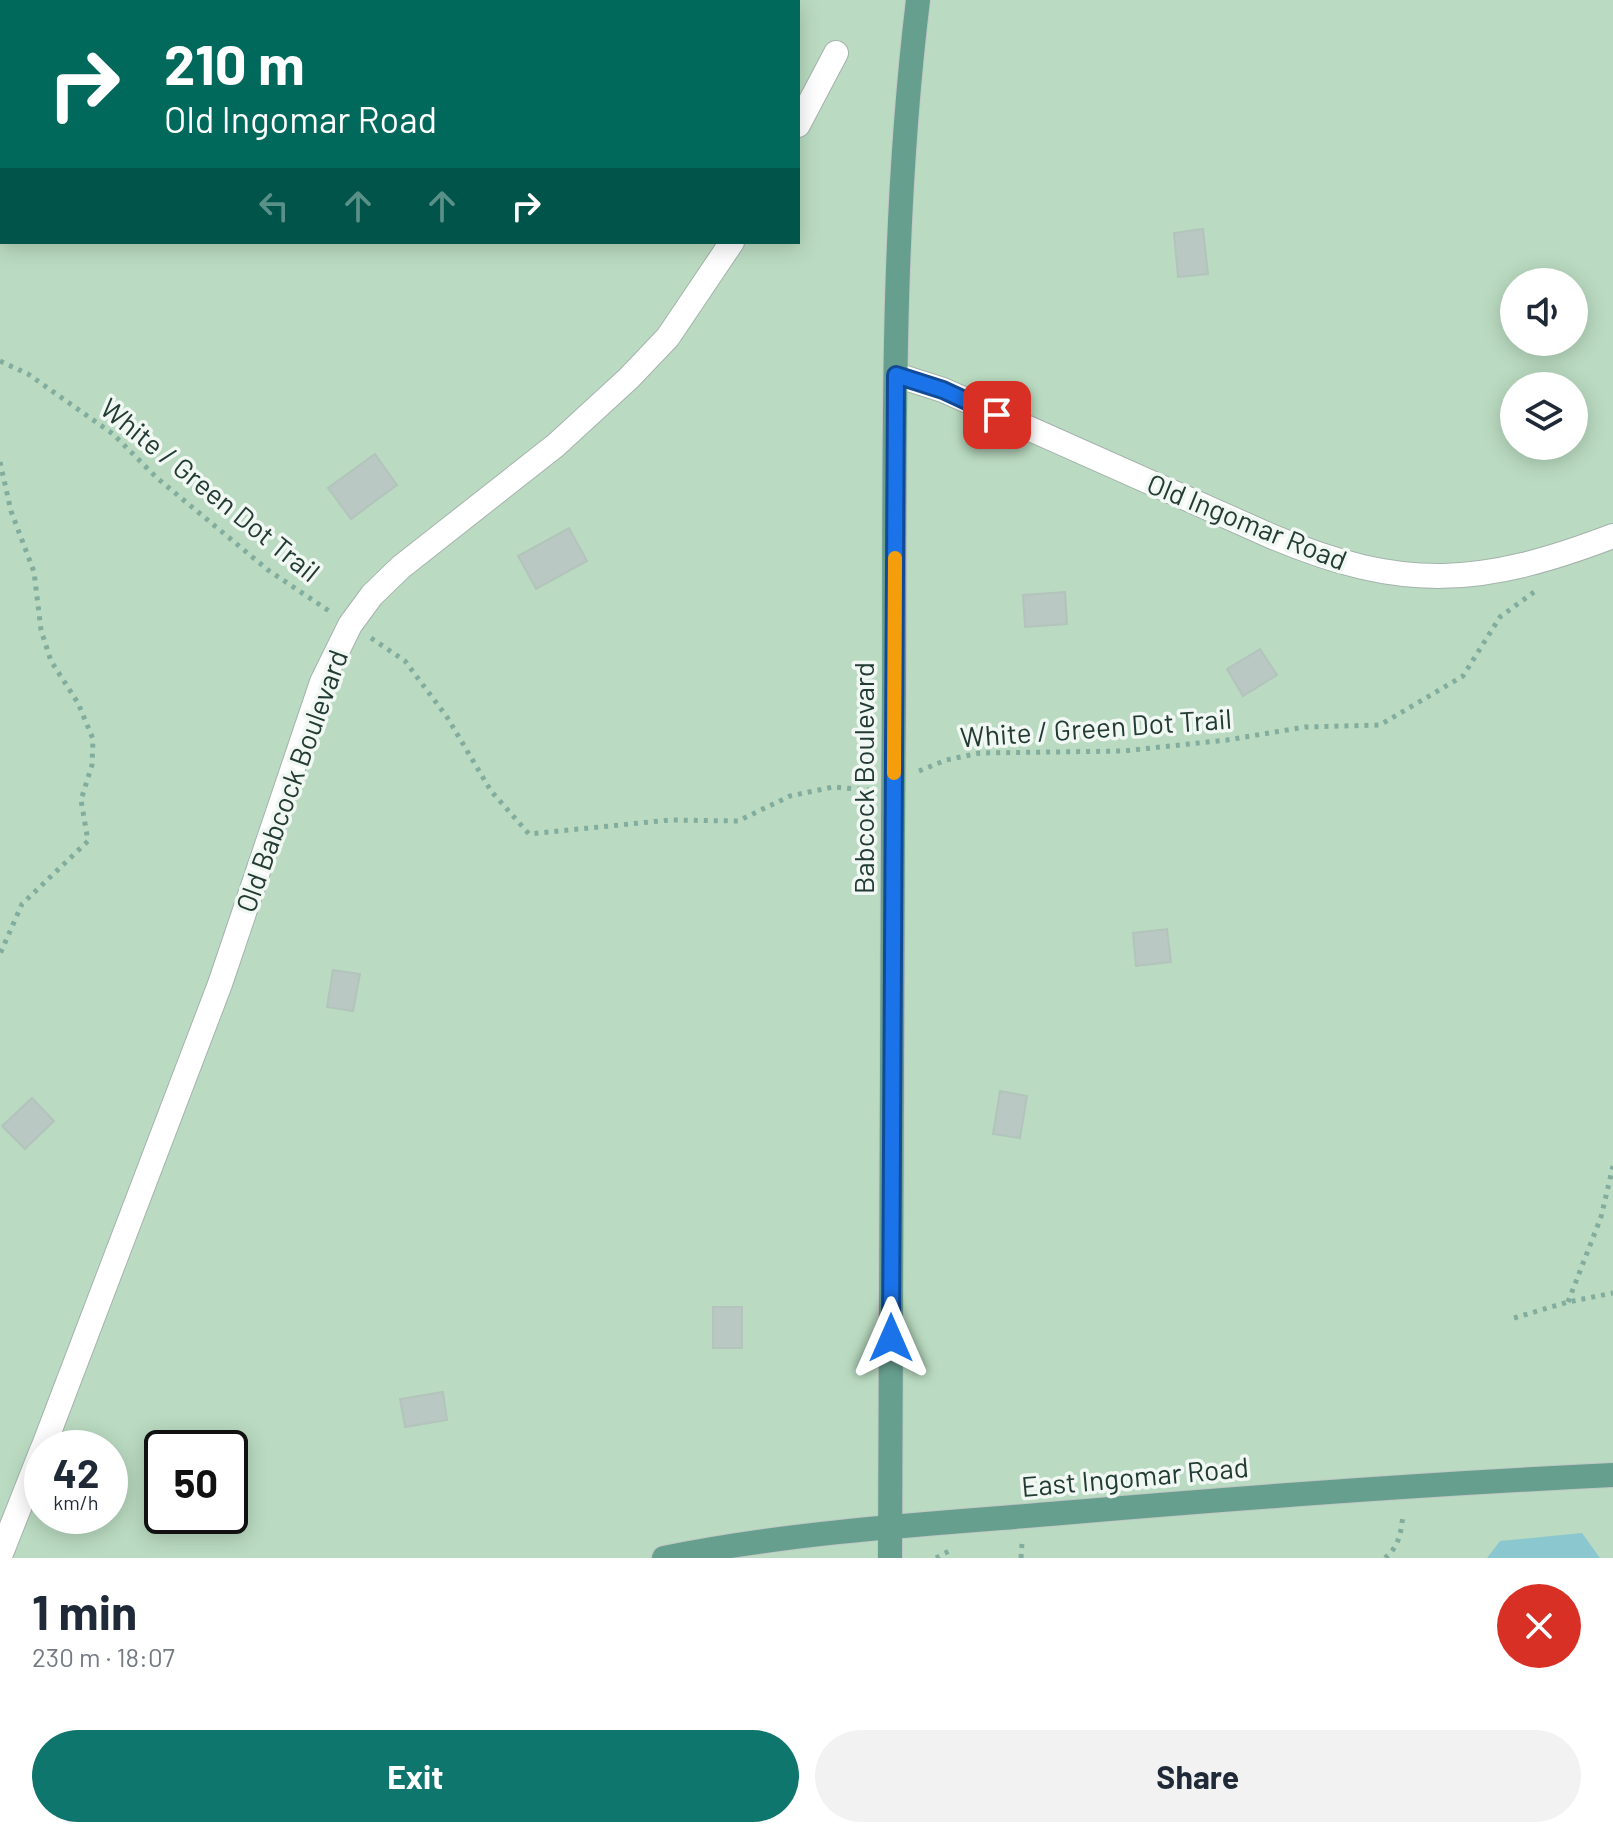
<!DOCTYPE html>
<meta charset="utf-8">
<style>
body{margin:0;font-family:Barlow,sans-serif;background:#f2f2f3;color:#1f2937;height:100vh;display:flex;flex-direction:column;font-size:30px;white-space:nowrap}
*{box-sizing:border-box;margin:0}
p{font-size:26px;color:#747a83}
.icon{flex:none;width:44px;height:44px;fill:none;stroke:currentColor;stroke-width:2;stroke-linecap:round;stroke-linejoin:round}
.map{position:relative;height:1558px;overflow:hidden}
.panel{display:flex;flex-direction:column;background:#fff;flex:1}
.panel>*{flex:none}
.top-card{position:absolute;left:0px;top:0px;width:800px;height:244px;box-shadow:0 4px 20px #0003;background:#00695c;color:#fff;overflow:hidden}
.tools{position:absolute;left:1500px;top:268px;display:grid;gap:16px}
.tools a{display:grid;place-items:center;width:88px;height:88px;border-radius:50%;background:#fff;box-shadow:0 4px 20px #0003;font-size:40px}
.speed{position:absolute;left:24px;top:1430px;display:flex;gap:16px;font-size:40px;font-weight:700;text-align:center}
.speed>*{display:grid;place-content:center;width:104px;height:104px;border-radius:50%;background:#fff;box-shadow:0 4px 20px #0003;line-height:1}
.speed small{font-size:20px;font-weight:400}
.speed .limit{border:4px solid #111;border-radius:12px;background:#fff;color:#111}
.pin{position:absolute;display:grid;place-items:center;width:68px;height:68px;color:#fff;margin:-34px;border-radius:16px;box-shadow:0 4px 12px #0006}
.me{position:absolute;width:88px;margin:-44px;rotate:0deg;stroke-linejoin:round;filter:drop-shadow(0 0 6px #0008)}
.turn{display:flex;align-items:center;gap:28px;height:168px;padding:0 32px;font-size:36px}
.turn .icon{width:104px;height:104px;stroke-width:2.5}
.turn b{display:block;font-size:56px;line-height:68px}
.lanes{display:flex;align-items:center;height:76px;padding:0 32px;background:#0003;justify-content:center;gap:40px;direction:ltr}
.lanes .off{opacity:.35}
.round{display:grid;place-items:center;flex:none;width:84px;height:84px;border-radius:42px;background:#f2f2f3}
.head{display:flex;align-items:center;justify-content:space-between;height:136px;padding:0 32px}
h1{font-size:48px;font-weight:700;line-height:60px}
.action{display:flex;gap:16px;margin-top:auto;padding:16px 32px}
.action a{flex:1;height:92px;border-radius:48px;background:#0f766e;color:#fff;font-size:32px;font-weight:700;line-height:92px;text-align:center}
.action a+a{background:#f2f2f3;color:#1f2937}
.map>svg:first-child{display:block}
.green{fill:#badbc1;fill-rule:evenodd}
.water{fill:#8ac7ce}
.building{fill:#b9c8c2;stroke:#b3c4bc;stroke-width:2}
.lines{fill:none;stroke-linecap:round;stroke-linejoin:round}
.minor-casing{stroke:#a4b3ad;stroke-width:26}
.major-casing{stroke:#c1c8c6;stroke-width:26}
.path{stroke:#82ad9e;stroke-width:5;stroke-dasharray:4 6;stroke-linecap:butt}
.minor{stroke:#fff;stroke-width:24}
.major{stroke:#679f8e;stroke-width:24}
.major-bridge-casing{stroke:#c1c8c6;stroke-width:26;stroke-linecap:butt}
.major-bridge{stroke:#679f8e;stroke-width:24}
.route-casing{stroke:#114b97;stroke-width:20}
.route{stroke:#1a73e8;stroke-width:14}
.slow{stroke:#f59e0b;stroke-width:14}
.labels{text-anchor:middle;stroke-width:7;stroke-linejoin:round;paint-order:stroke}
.street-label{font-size:28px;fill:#223b33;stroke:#f1f8f4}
</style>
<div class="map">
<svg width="1613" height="1558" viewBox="0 0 1613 1558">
<rect width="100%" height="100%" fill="#e1ebe6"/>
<path class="green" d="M0,0H1613V1558H0ZM2,2H798V242H2ZM1514,282H1574V342H1514ZM1514,386H1574V446H1514ZM42,1448H110V1516H42ZM162,1448H230V1516H162Z"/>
<polygon class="water" points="1582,1533 1600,1558 1487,1558 1500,1541"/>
<g class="building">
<polygon points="1203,229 1208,274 1178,277 1174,233"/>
<polygon points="375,454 397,485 351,519 328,488"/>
<polygon points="569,528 587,561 536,589 518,556"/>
<polygon points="1065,592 1067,624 1025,627 1023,595"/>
<polygon points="1260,649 1277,675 1243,696 1227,669"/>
<polygon points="1167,929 1171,962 1136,966 1133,933"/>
<polygon points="333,970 360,974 353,1011 327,1007"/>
<polygon points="1000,1091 1027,1096 1020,1138 993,1134"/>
<polygon points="32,1098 54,1121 25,1149 2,1126"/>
<rect x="713" y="1307" width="29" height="41"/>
<polygon points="443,1392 447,1420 405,1427 400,1399"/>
</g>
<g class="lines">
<g class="minor-casing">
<g id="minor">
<polyline points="798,125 836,53"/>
<path d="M896,375L943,390L1273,537C1404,592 1482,586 1613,536"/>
<polyline points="43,1448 220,984 322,682 350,625 372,595 401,567 556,445 629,378 668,337 732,242"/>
<polyline points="0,1556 42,1450"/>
</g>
</g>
<g class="major-casing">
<g id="major">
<path d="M894,692C895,461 890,230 918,0"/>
<path d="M664,1558C790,1532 921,1525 1050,1514C1237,1498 1425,1484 1613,1475"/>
<polyline points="890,1558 893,825"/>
</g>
</g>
<g class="path">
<polyline points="0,361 28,374 113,434 157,478 268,570 329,611"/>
<polyline points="0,462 11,511 34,572 41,630 51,661 78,703 93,739 92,765 81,800 88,841 22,904 0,954"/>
<polyline points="371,638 405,661 447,717 491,791 529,834 670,820 738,821 790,796 833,787 869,790"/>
<polyline points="919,771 946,760 980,753 1123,751 1227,740 1305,727 1380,725 1463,676 1500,617 1534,592"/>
<polyline points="1568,1302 1601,1217 1613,1166"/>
<polyline points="1514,1318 1568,1302 1613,1293"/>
<polyline points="936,1558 949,1551"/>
<polyline points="1021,1558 1022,1543"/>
<path d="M1385,1558C1399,1547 1401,1532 1403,1515"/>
</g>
<use href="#minor" class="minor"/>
<use href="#major" class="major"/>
<g class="major-bridge-casing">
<polyline id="major-bridge" points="893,825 894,692"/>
</g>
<use href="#major-bridge" class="major-bridge"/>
</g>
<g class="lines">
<g class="route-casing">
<polyline id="route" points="891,1338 896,375 943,390 997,415"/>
</g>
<use href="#route" class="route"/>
<polyline class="slow" points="894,773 895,558"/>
</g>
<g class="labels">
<g class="street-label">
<text transform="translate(210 490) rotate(39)" y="10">White / Green Dot Trail</text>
<text transform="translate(1247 522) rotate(22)" y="10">Old Ingomar Road</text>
<text transform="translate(1096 728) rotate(-4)" y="10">White / Green Dot Trail</text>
<text transform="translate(864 778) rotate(-90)" y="10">Babcock Boulevard</text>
<text transform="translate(292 781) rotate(-70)" y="10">Old Babcock Boulevard</text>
<text transform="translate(1135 1477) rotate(-5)" y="10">East Ingomar Road</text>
</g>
</g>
</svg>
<div class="tools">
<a><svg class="icon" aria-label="sound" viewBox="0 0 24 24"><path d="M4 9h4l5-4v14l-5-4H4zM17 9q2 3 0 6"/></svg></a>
<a><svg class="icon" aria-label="layers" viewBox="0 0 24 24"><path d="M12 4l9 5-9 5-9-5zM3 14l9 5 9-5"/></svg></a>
</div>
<div class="speed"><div>42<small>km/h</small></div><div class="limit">50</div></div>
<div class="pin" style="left:997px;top:415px;background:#d93025"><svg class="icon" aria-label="arrive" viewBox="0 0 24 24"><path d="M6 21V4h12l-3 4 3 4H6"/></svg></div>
<svg class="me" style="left:891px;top:1338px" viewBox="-20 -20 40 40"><path d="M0-17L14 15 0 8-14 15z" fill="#1a73e8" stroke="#fff" stroke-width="4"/></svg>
<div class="top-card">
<div class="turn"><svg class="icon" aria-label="right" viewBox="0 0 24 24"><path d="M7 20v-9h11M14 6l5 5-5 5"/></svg><div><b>210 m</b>Old Ingomar Road</div></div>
<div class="lanes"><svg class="icon off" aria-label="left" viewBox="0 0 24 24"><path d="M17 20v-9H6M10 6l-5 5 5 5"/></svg><svg class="icon off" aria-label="ahead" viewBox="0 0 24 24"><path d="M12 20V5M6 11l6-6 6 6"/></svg><svg class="icon off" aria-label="ahead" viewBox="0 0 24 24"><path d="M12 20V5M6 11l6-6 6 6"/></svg><svg class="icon" aria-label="right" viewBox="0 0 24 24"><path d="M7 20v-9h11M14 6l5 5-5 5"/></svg></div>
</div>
</div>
<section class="panel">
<div class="head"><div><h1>1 min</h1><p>230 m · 18:07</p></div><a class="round" style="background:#d93025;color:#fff"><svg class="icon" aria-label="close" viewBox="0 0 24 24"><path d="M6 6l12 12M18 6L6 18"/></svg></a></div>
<div class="action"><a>Exit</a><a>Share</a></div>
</section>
